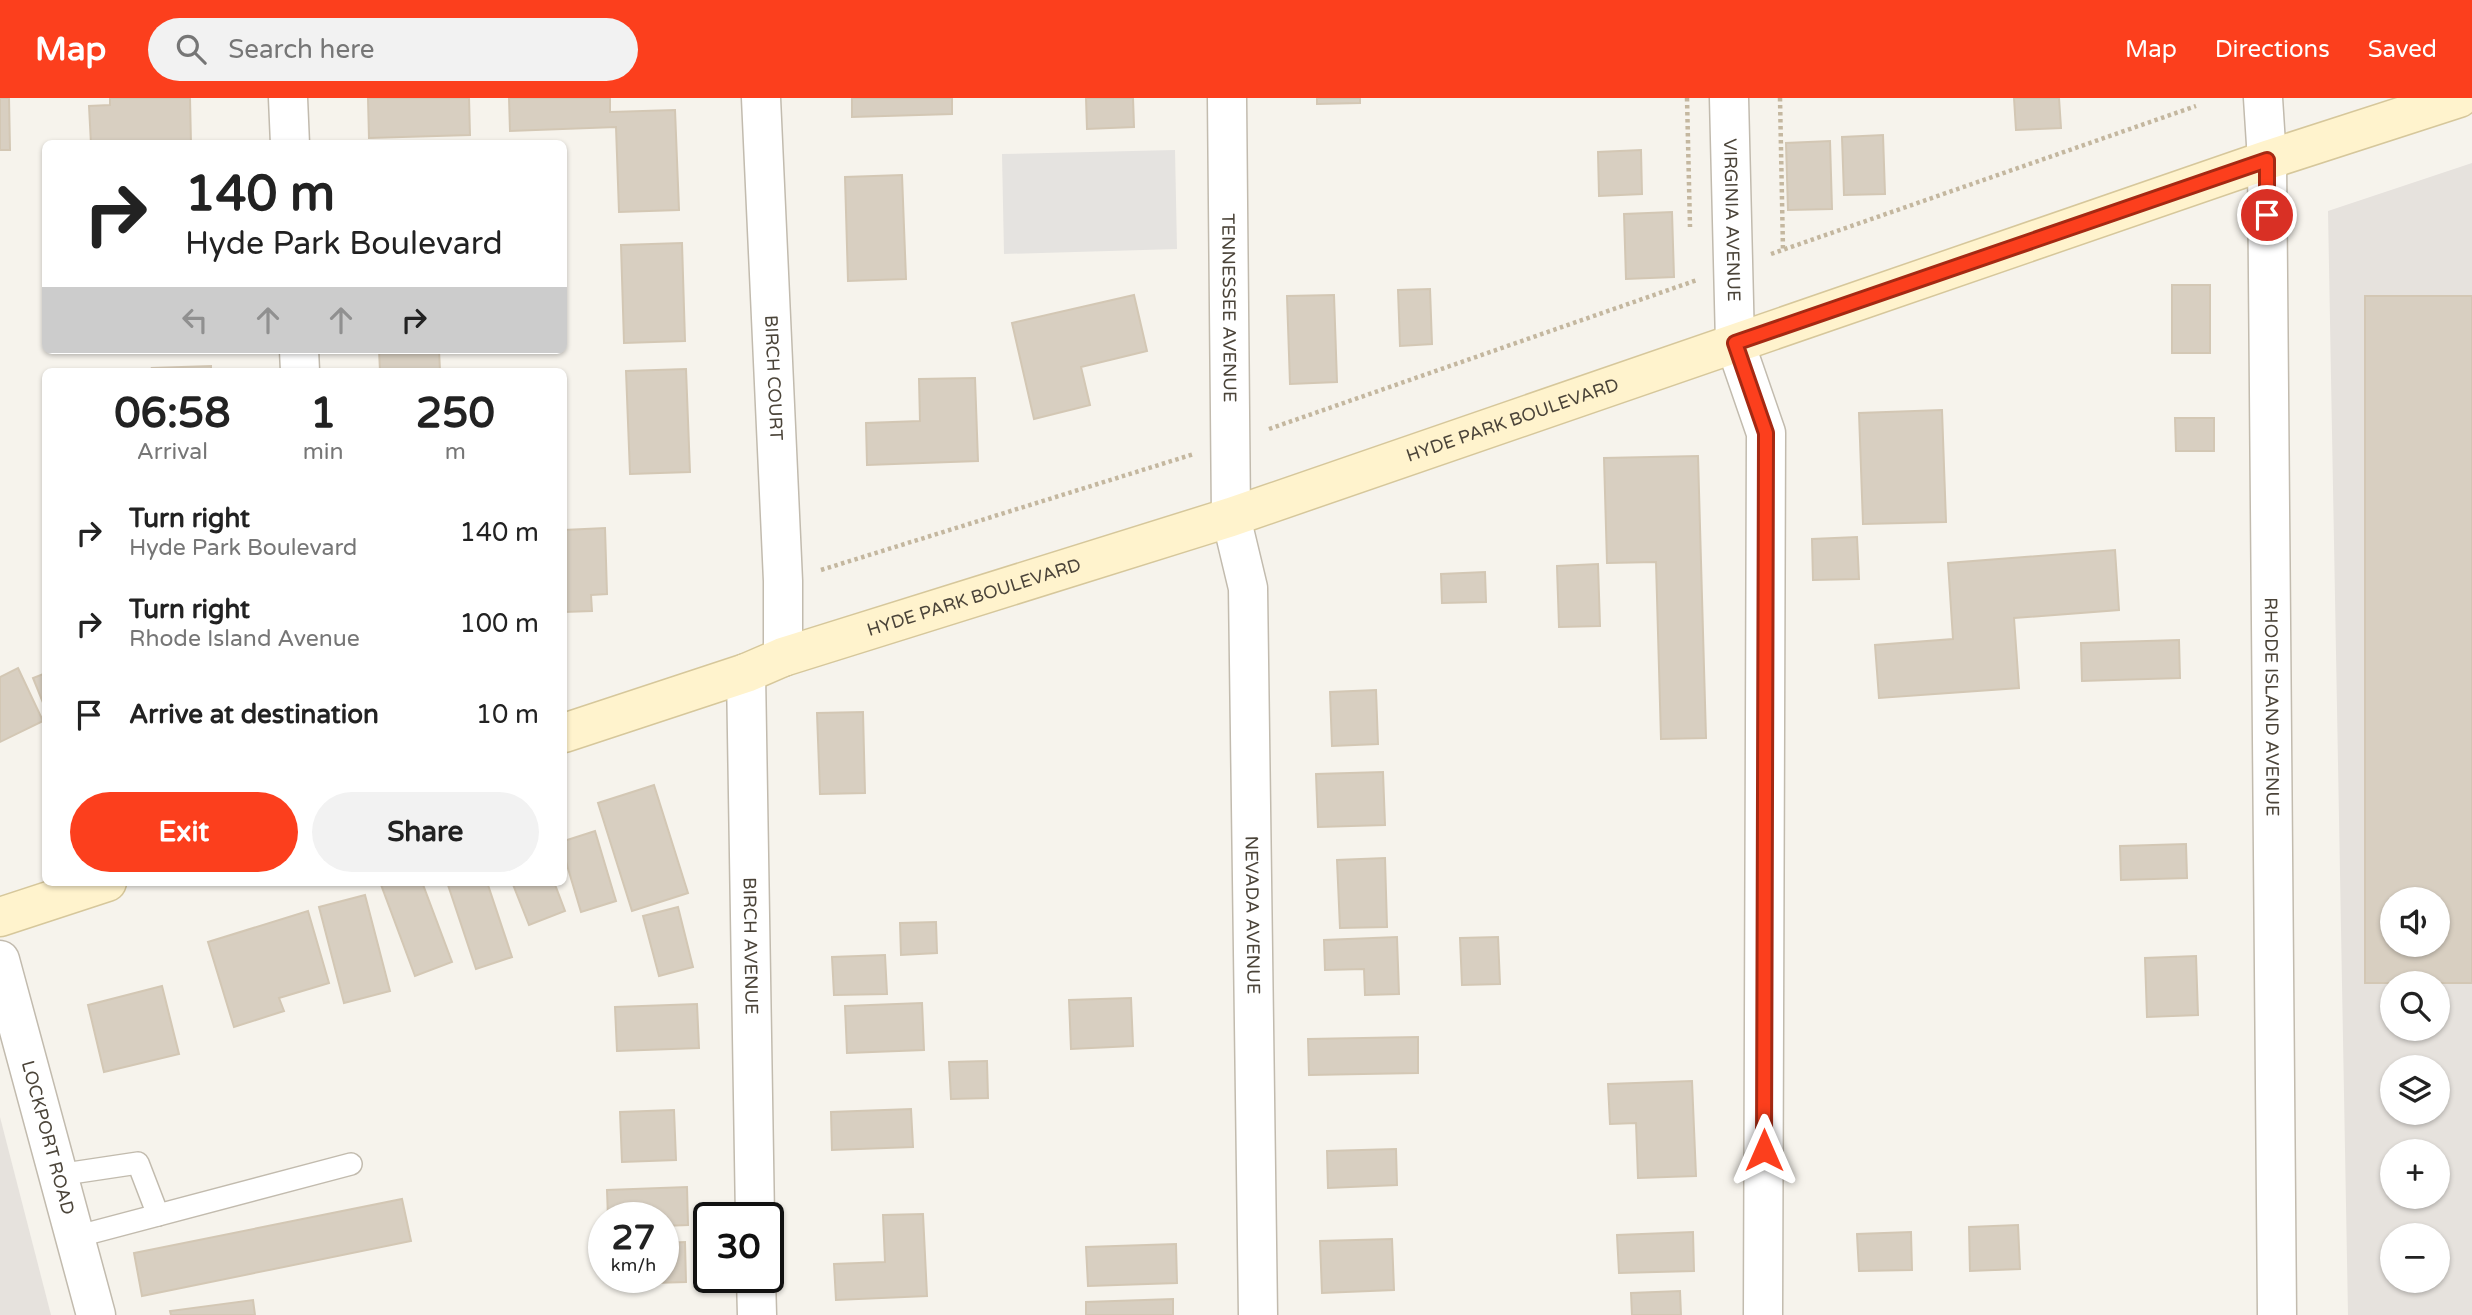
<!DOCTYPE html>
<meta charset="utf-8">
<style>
body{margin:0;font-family:"Varela Round",sans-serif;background:#f2f2f2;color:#222;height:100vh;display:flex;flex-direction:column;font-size:26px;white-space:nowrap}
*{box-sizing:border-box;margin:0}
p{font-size:23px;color:#767676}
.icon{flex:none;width:38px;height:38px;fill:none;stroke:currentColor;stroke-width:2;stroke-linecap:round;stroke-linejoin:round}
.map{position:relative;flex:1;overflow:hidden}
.sheet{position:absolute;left:42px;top:270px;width:525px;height:518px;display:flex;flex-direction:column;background:#fff;border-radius:10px;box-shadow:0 2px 5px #0004}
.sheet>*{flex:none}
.top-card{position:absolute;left:42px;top:42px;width:525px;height:214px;border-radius:10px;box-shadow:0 2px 5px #0004;background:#fff;color:#222;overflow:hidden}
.buttons{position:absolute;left:2380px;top:789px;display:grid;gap:14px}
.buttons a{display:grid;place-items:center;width:70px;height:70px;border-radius:50%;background:#fff;box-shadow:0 2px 5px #0004;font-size:35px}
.speed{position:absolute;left:588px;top:1104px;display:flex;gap:14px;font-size:35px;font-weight:700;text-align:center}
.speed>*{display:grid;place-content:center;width:91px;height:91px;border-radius:50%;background:#fff;box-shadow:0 2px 5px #0004;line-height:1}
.speed small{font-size:18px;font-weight:400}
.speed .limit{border:4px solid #111;border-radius:10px;background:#fff;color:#111}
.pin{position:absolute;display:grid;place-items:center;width:60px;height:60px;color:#fff;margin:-30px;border:4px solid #fff;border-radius:50%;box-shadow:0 2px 7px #0007}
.me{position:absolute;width:77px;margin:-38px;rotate:0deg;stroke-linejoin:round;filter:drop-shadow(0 0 5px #0008)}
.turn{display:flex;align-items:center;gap:24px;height:147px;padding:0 28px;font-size:32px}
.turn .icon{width:91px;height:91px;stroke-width:2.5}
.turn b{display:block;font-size:49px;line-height:60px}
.lanes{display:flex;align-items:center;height:66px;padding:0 28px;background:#0003;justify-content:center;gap:35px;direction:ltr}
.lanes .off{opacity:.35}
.eta{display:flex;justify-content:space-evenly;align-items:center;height:119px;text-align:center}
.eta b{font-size:42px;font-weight:800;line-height:49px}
.action{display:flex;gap:14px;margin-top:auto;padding:14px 28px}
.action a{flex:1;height:80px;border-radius:42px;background:#fc3f1d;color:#fff;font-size:28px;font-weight:800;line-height:80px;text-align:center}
.action a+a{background:#f2f2f2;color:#222}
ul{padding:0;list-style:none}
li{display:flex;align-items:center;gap:21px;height:91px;padding:0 28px}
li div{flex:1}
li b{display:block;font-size:26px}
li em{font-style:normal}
header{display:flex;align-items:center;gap:42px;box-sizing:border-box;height:98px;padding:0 35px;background:#fc3f1d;color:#fff}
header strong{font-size:33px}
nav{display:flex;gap:38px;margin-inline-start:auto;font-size:24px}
.search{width:490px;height:63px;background:#f2f2f2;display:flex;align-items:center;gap:18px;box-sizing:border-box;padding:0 24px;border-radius:38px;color:#767676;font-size:26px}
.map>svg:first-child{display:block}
.industrial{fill:#e6e2dd;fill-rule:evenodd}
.parking{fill:#e5e3e0}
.building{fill:#d8cfc1;stroke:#d3c7b4;stroke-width:2;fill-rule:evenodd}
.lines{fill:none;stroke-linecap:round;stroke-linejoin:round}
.service-casing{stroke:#c2bbae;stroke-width:24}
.minor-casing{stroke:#c2bbae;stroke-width:41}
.tertiary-casing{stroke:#c2bbae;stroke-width:41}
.secondary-casing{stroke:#d6c79b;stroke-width:41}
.path{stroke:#c4b79f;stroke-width:4.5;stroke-dasharray:3.5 3.5;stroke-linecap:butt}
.service{stroke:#fff;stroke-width:21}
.minor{stroke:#fff;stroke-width:38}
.tertiary{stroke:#fff;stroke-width:38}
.secondary{stroke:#fff3cd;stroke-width:38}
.route-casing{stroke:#a42913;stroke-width:18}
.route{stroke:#fc3f1d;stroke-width:12}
.labels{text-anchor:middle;stroke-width:5;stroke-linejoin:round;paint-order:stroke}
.street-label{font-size:18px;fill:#4b4439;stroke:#fff}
</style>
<header>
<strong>Map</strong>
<div class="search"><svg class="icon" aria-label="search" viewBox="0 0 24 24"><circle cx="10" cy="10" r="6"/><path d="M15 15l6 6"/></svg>Search here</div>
<nav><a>Map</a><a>Directions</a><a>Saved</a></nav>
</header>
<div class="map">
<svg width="2472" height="1217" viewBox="0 0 2472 1217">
<rect width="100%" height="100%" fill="#f6f3ec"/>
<g class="industrial">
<path d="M2472,65V1217H2348L2328,113ZM2392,802H2438V847H2392ZM2392,886H2438V931H2392ZM2392,970H2438V1015H2392ZM2392,1054H2438V1099H2392ZM2392,1138H2438V1183H2392Z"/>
<polygon points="0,1019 51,1217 0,1217"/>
</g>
<polygon class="parking" points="1175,52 1177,151 1004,156 1002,56"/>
<g class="building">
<polygon points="0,0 9,0 10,52 0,52"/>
<polygon points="110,0 190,0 191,46 91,46 89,8 110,7"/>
<polygon points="368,0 469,0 470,37 369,40"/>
<polygon points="509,0 610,0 610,14 675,12 679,112 619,114 616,29 510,33"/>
<polygon points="852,0 952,0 952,16 852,19"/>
<polygon points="1086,0 1133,0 1134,29 1087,31"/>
<polygon points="1317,0 1360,0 1360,5 1317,6"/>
<polygon points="2014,0 2059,0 2061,30 2016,32"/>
<polygon points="1883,37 1885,96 1844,97 1842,39"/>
<polygon points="1830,43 1832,111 1788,112 1786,45"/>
<polygon points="1641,52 1642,96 1599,98 1598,54"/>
<polygon points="902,77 906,181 848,183 845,79"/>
<polygon points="1672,114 1674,179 1626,181 1624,116"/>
<polygon points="682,145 685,243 624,245 621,147"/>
<rect x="2172" y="187" width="38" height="68"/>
<polygon points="1430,191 1432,246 1400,248 1398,192"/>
<polygon points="1134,197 1147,253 1081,269 1090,307 1034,321 1012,225"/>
<polygon points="1334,197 1337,284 1290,286 1287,198"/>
<path d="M2365,198H2472V885H2365ZM2392,802H2438V847H2392Z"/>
<polygon points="379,252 439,252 440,273 380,273"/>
<polygon points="211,268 211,273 153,273 152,270"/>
<polygon points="686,271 690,374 630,376 626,273"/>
<polygon points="975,280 978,363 867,367 866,325 920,323 919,281"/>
<polygon points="1942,312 1946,424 1863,426 1859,315"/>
<polygon points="2175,320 2214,320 2214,353 2176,353"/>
<polygon points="1698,358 1706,640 1661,641 1656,464 1607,465 1604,360"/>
<polygon points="605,430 607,496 591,497 592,513 564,514 564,432"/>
<polygon points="1857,439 1859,481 1813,482 1812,441"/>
<polygon points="2115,452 2119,512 2014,520 2019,590 1879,600 1875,547 1953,541 1948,465"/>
<polygon points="1598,466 1600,528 1559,529 1557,468"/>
<polygon points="1485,474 1486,504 1442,505 1441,476"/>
<polygon points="2179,542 2180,580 2082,583 2081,545"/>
<polygon points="18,570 43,623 0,644 0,579"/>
<polygon points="46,575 46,612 33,580"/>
<polygon points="1376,592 1378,646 1332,648 1330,594"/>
<polygon points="863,614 865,695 820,696 817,615"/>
<polygon points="1383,674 1385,727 1318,729 1316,676"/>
<polygon points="654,687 688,795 632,813 598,705"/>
<polygon points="595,733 616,803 581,814 564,757 564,743"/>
<polygon points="2186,746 2187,780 2121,782 2120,748"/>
<polygon points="1385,760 1387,829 1340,830 1337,762"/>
<polygon points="380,784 422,784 452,864 415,878"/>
<polygon points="447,784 487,784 512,859 476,871"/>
<polygon points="512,784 554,784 565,813 529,827"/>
<polygon points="365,797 390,893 344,905 319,809"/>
<polygon points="678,809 693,869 659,878 643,818"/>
<polygon points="308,813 329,885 279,900 284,913 234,929 208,844"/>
<polygon points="936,824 937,855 901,857 900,825"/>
<polygon points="1397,839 1399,896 1365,897 1364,871 1325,872 1324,842"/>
<polygon points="1498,839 1500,886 1462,887 1460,840"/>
<polygon points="885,857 887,896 834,897 832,859"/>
<polygon points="2196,858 2198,917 2147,919 2145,860"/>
<polygon points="162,888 179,956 104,974 88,907"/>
<polygon points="1131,900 1133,948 1071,951 1069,902"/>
<polygon points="922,905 924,952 847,955 845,908"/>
<polygon points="697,906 699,950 617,953 615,909"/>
<polygon points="1418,939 1418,975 1309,977 1308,941"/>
<polygon points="987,963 988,1000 951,1001 949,964"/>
<polygon points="1692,983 1696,1078 1638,1080 1636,1025 1610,1026 1608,986"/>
<polygon points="911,1011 913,1049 832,1052 831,1014"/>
<polygon points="674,1012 676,1062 622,1064 620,1014"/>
<polygon points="1396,1051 1397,1087 1328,1090 1327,1053"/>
<polygon points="687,1089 688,1127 663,1128 663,1120 608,1120 607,1092"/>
<polygon points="402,1101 411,1143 142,1198 134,1155"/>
<polygon points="923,1116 927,1198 836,1202 834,1166 885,1164 883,1117"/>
<polygon points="2018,1127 2020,1171 1970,1173 1969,1129"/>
<polygon points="1693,1134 1694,1173 1619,1175 1617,1137"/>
<polygon points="1911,1134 1912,1172 1859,1173 1857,1136"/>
<polygon points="1392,1141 1394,1192 1322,1195 1320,1143"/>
<polygon points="685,1144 686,1184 619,1186 619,1180 663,1180 663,1145"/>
<polygon points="1176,1146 1177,1185 1088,1188 1086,1149"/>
<polygon points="1680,1193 1681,1217 1632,1217 1631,1195"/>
<polygon points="1173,1201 1173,1217 1086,1217 1086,1204"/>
<polygon points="253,1202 255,1217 171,1217 170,1213"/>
</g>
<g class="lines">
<g class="service-casing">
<g id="service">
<polyline points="58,1077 138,1065 158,1117"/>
<polyline points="75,1139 351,1066"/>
</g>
</g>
<g class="minor-casing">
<g id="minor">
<polyline points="288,0 290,46"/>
<path id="s1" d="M761,0L783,483V559"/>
<path id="s2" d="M1227,0L1231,419L1248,490L1258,1217"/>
<path id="s3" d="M1729,0L1735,245L1766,335L1763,1217"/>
<path id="s4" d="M2263,0L2267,62L2277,1217"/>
<polyline points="299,252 300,273"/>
<path id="s5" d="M746,575L755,1120"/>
<polyline points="756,1180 757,1217"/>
</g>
</g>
<g class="tertiary-casing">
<g id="tertiary">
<path id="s6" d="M0,862L96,1217"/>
</g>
</g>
<g class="secondary-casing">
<g id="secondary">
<path id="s7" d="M564,635L746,575L783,559L1231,419L2267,62L2459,0"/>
<polyline points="0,819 107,784"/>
</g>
</g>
<g class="path">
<polyline points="1687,0 1690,129"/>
<polyline points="1780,0 1783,152"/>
<polyline points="1771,156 2196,8"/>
<polyline points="1269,331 1697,182"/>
<polyline points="821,472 1194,356"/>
</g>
<use href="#service" class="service"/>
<use href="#minor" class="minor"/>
<use href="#tertiary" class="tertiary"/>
<use href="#secondary" class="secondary"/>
</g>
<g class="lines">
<g class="route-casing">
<polyline id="route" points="1764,1052 1766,335 1735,245 2267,62 2267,117"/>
</g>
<use href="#route" class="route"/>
</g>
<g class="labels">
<g class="street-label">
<text dy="6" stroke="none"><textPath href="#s3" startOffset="122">VIRGINIA AVENUE</textPath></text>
<text dy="6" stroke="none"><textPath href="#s2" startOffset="210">TENNESSEE AVENUE</textPath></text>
<text dy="6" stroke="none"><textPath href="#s1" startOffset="280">BIRCH COURT</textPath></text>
<text dy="6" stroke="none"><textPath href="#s7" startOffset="999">HYDE PARK BOULEVARD</textPath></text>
<text dy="6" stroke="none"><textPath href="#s7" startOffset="432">HYDE PARK BOULEVARD</textPath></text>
<text dy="6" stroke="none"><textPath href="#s4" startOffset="609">RHODE ISLAND AVENUE</textPath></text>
<text dy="6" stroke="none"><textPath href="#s2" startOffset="819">NEVADA AVENUE</textPath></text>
<text dy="6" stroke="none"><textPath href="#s5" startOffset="273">BIRCH AVENUE</textPath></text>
<text dy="6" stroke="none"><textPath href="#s6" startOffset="184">LOCKPORT ROAD</textPath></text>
</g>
</g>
</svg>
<div class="buttons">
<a><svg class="icon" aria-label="sound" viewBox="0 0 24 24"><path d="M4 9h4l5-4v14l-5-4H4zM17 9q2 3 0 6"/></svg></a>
<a><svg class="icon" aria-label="search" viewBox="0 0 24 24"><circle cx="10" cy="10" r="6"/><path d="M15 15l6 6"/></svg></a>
<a><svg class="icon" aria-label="layers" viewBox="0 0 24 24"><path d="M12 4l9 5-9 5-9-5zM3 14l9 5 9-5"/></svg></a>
<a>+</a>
<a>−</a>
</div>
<div class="speed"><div>27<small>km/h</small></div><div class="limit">30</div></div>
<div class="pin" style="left:2267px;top:117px;background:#d93025"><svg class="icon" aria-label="arrive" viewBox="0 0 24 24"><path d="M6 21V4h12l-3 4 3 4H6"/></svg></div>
<svg class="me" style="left:1764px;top:1052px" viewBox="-20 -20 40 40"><path d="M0-17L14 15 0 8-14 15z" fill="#fc3f1d" stroke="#fff" stroke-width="4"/></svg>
<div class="top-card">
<div class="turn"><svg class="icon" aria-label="right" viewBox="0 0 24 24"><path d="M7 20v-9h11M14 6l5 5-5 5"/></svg><div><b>140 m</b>Hyde Park Boulevard</div></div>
<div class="lanes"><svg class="icon off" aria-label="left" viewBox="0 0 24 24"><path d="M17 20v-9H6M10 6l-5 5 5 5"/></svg><svg class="icon off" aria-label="ahead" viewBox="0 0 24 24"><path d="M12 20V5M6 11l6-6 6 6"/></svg><svg class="icon off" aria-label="ahead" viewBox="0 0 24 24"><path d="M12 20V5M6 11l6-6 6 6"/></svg><svg class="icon" aria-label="right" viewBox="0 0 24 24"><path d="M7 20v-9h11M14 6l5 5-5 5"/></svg></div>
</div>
<section class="sheet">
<div class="eta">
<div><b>06:58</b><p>Arrival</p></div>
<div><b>1</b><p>min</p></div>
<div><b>250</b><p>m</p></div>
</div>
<ul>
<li><svg class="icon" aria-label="right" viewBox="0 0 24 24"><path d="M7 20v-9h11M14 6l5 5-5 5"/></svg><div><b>Turn right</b><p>Hyde Park Boulevard</p></div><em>140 m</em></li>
<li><svg class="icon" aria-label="right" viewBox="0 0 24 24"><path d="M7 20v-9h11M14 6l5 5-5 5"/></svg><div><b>Turn right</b><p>Rhode Island Avenue</p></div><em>100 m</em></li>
<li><svg class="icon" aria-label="arrive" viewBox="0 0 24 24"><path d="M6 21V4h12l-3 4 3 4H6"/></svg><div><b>Arrive at destination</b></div><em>10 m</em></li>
</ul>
<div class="action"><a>Exit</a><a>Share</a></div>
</section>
</div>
